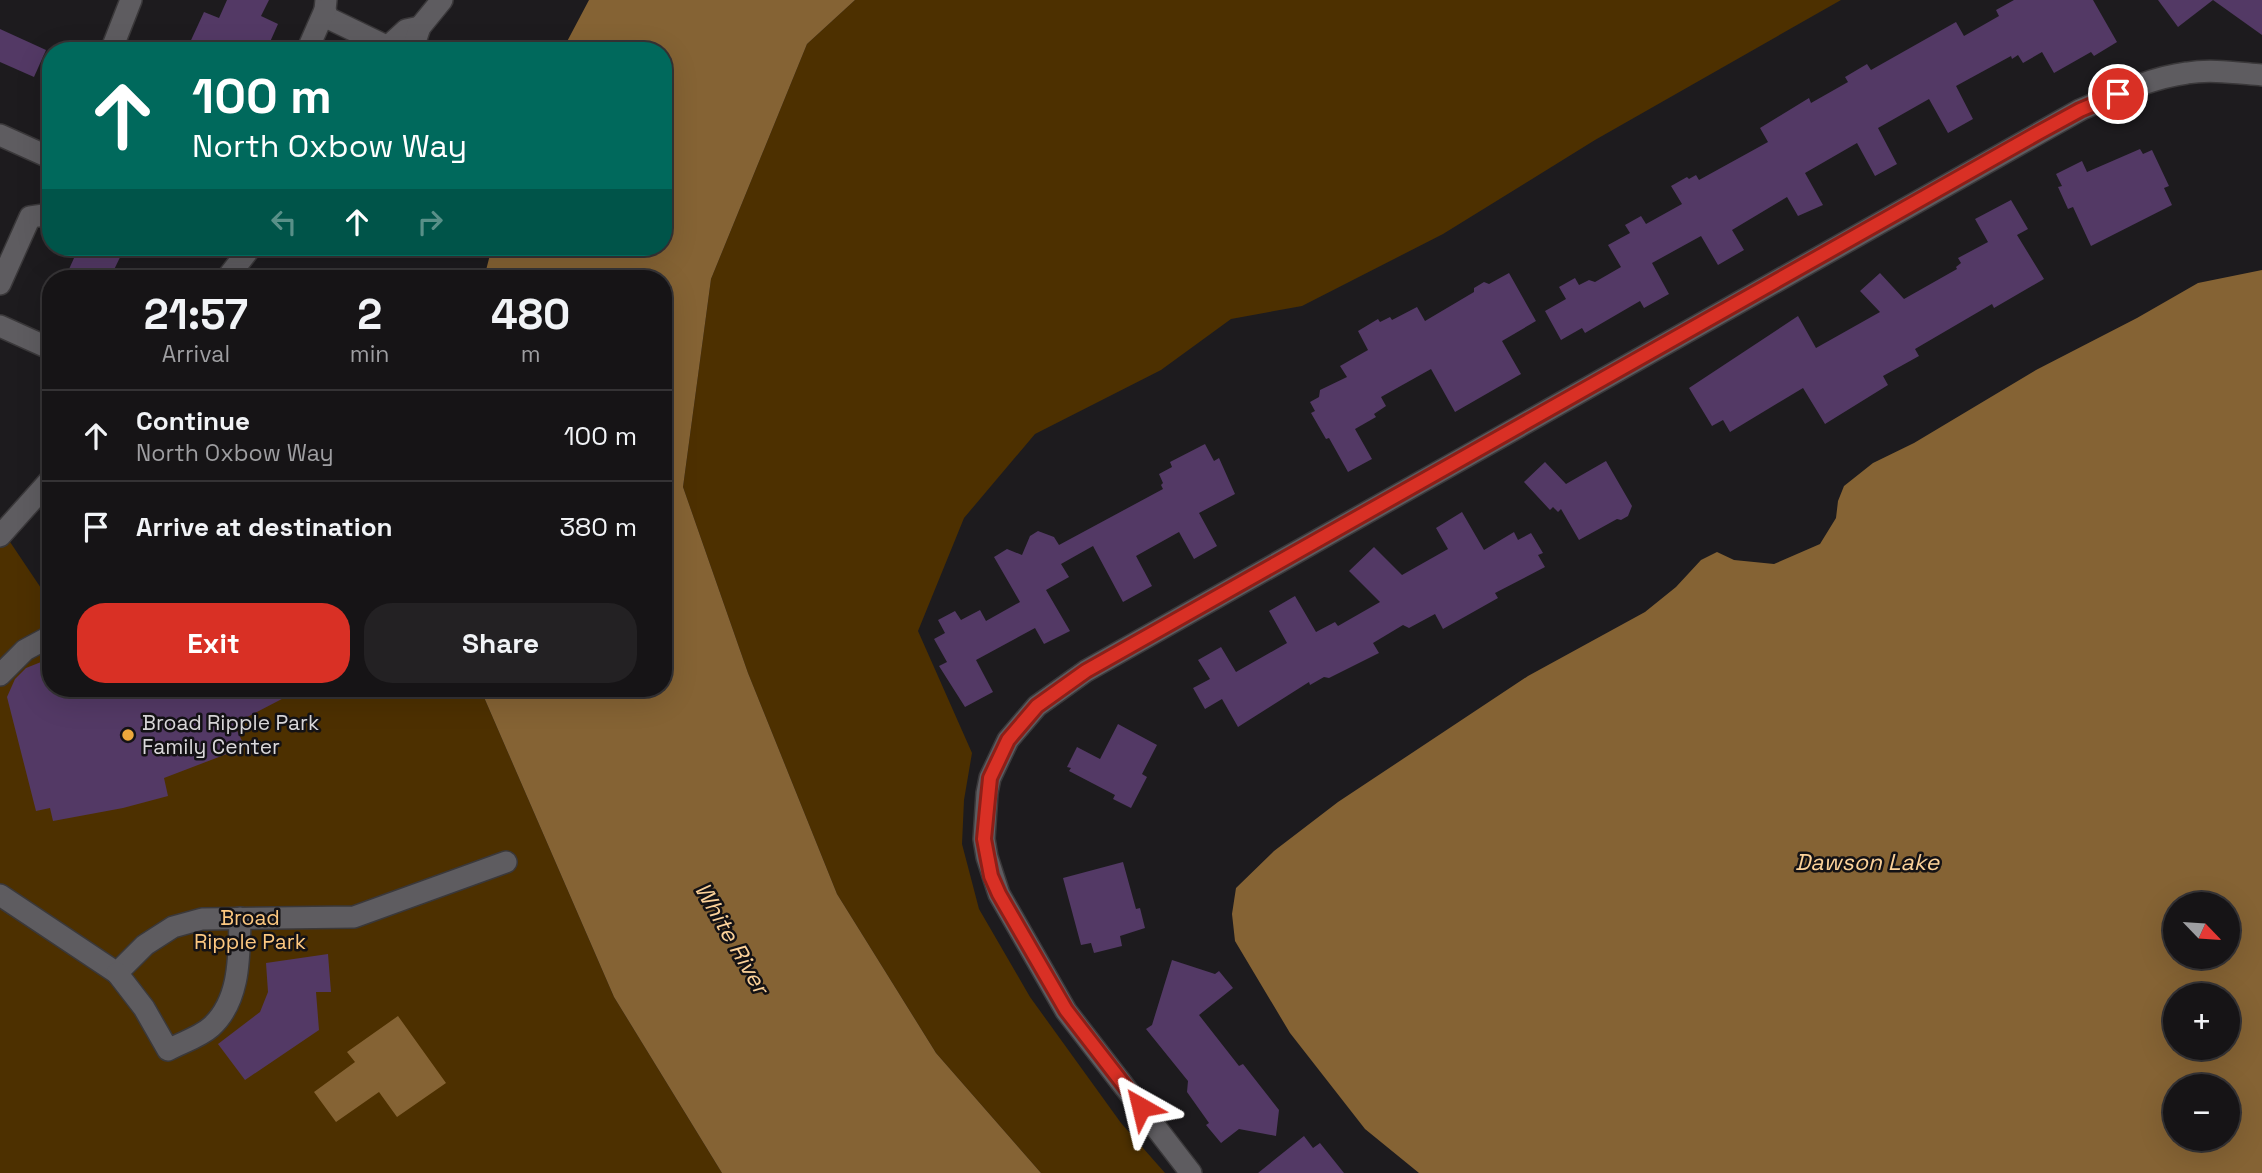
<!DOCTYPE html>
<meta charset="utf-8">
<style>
body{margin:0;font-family:"Space Grotesk",sans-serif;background:#232123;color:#f1f3f6;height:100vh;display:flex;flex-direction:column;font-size:26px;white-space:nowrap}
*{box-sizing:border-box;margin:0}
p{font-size:23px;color:#9e9ea1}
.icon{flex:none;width:38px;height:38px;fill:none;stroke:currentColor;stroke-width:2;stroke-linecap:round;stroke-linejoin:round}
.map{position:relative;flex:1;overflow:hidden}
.panel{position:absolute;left:42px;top:270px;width:630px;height:427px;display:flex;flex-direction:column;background:#161416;border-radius:28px;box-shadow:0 7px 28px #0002,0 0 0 2px #353335}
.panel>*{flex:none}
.banner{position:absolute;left:42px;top:42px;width:630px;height:214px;border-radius:28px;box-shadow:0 7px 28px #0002,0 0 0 2px #353335;background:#00695c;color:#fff;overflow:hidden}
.needle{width:46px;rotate:115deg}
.buttons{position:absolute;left:2163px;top:892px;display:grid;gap:14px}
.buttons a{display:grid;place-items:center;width:77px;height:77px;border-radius:50%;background:#161416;box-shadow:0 7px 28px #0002,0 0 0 2px #353335;font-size:35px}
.pin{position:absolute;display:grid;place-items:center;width:60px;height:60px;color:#fff;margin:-30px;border:4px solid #fff;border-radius:50%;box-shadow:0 2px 7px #0007}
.me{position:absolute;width:77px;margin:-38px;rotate:323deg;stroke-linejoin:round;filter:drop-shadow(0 0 5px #0008)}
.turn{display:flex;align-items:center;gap:24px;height:147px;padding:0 35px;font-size:32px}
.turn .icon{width:91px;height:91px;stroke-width:2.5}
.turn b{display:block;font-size:49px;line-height:60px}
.lanes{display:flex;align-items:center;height:66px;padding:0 35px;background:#0003;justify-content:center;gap:35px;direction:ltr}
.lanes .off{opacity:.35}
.eta{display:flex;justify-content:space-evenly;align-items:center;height:119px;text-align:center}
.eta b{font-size:42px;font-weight:800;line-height:49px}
.button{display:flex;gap:14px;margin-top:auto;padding:14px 35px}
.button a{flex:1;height:80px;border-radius:28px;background:#d93025;color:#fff;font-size:28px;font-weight:800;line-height:80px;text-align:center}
.button a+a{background:#232123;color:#f1f3f6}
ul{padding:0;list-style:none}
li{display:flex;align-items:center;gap:21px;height:91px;padding:0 35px;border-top:2px solid #353335}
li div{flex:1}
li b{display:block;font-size:26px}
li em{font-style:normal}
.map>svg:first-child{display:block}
.green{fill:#4d3000}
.water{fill:#856334;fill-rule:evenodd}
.building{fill:#533965}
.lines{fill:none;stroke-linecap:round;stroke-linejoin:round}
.minor-casing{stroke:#3a383a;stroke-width:24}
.minor{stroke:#5e5c60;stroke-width:21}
.route-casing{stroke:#8d1f18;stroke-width:18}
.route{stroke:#d93025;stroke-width:12}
.poi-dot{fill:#eda83c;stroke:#141215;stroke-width:2.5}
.labels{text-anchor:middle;stroke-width:5;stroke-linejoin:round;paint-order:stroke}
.poi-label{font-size:21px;fill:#dad8da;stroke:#141215;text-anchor:start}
.park-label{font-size:21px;fill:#fdc880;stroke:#141215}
.water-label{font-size:23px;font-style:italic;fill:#fcd29a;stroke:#141215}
</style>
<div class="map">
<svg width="2262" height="1173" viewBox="0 0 2262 1173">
<rect width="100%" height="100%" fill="#1d1b1e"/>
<g class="green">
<polygon points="855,0 1841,0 1595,140 1443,234 1302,306 1231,319 1161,370 1035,434 964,518 918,631 972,753 964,800 962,844 979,909 1030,997 1121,1123 1165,1173 1041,1173 936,1053 837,894 748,673 683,487 711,279 807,44"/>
<polygon points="0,527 51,603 51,688 480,688 614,997 722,1173 0,1173"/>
</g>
<g class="water">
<polygon points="589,0 855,0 807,44 711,279 683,487 748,673 837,894 936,1053 1041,1173 722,1173 614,997 480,688 663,688 663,278 484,278 492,247 663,247 663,51 562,51"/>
<path d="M2262,270V1173H1419L1365,1129L1290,1033L1235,941L1232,914L1236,888L1274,851L1338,802L1528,676L1645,612L1676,587L1701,560L1717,552L1734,560L1774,564L1820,544L1836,518L1838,501L1844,486L1873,463L1914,443L2036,370L2137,318L2198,283ZM2175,905H2228V957H2175ZM2175,996H2228V1048H2175ZM2175,1087H2228V1139H2175Z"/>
<polygon points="398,1016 446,1083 397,1117 379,1092 336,1122 314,1092 355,1062 347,1052"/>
</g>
<g class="building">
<polygon points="227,0 269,0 261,16 278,24 266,51 186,51 204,12 219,18"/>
<polygon points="2014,0 2093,0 2117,42 2094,56 2091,52 2054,73 2042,52 2023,63 2018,55 2012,59 2011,56 1956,86 1973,119 1948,133 1929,99 1878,128 1897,164 1875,176 1857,143 1805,173 1823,205 1798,216 1787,197 1732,230 1744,250 1718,265 1701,236 1652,263 1669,294 1644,308 1640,301 1585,333 1582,328 1561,340 1545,311 1566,299 1559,287 1575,278 1579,285 1589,280 1595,282 1621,267 1608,245 1630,233 1625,225 1641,216 1646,224 1682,204 1671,186 1687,177 1689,179 1696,175 1699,180 1768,142 1760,128 1809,98 1811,103 1848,82 1845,77 1867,64 1871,70 1956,22 1964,36 1999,16 1996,10"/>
<polygon points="2158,0 2213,0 2178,27"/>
<polygon points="2213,0 2262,0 2262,35"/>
<polygon points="0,29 46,50 34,77 0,62"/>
<polygon points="2140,149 2143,154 2152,150 2169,186 2164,188 2172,205 2091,246 2073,207 2068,209 2058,187 2062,186 2056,174 2082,161 2087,172"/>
<polygon points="2011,200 2028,229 2017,235 2044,279 1994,308 1992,304 1915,349 1919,356 1883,376 1888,385 1825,424 1803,388 1730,432 1723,420 1712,426 1689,388 1798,316 1816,348 1880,312 1860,291 1880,273 1904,299 1957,269 1956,267 1961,263 1958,258 1988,242 1975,219"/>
<polygon points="79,247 125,247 110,278 65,278"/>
<polygon points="1509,273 1536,321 1502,341 1521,374 1455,412 1431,369 1381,397 1386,406 1374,414 1376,417 1355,429 1372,459 1348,472 1329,438 1326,439 1311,413 1315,411 1310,402 1319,397 1320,390 1347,377 1340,366 1368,350 1358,331 1378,319 1380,322 1390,317 1392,320 1417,307 1425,321 1474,292 1474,288 1484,282 1489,284"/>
<polygon points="1205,444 1214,461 1219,458 1235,494 1199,513 1217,546 1194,559 1179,532 1136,556 1152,586 1123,602 1093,546 1061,564 1069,577 1046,590 1070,631 1044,644 1035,628 976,660 993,692 965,707 939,666 947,662 934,639 945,633 938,620 955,611 961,620 980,610 986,621 1020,602 994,557 1007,549 1022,555 1030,536 1038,531 1054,537 1059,545 1163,489 1161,485 1163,483 1159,474 1172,467 1170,462"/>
<polygon points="1606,461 1632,506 1628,516 1621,520 1617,519 1579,540 1561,509 1558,512 1553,507 1550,510 1524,482 1545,462 1566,484"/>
<polygon points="1462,512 1484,550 1514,532 1518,540 1531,533 1543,553 1538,555 1545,567 1495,593 1498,598 1443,629 1435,614 1409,628 1403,625 1373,643 1379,653 1329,678 1324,677 1310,685 1309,682 1238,727 1222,699 1205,709 1193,688 1210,679 1198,660 1221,647 1236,672 1287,643 1269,611 1295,596 1316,632 1335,622 1338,626 1380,602 1349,571 1374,547 1402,575 1448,549 1436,528"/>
<polygon points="51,658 51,688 303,688 234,724 245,747 164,778 168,796 123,808 53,821 50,808 36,811 7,697 15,679 26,668"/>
<polygon points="1118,724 1157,745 1142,774 1147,777 1131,808 1113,799 1115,795 1069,771 1071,768 1067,767 1077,747 1100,759"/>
<polygon points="1123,862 1136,909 1140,908 1145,928 1120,936 1122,946 1094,953 1091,943 1081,945 1063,878"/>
<polygon points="328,954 331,992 316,992 319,1030 245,1080 218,1044 260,1012 268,992 266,963"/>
<polygon points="1172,960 1215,974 1219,971 1233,988 1199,1015 1239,1066 1243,1064 1279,1110 1276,1136 1239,1129 1221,1143 1206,1125 1209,1123 1187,1092 1188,1081 1146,1029 1152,1025"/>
<polygon points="1304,1136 1313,1148 1320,1143 1344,1173 1258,1173"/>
</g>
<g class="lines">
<g class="minor-casing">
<g id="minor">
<polyline points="326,0 325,10 328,18 386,46"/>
<polyline points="111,51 131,0"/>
<polyline points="307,51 325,10"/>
<polyline points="383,51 406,30 420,27"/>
<polyline points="412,51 420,27 442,0"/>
<polyline points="0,135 51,158"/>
<polyline points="227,278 251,247"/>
<polyline points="0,284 30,217 51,214"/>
<polyline points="0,326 51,349"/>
<polyline points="0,536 51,479"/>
<polyline points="0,675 25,650 51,636"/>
<polyline points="0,895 117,973 145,945 173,927 202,919 354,917 506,862"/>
<path d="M117,973L144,1008L168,1050C181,1043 200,1037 211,1027C241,1000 239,954 240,918"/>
<path d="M1191,1173L1066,1011L999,894L987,857L984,839L987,793L990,778L1008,740L1037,706L1086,671L2080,110C2115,95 2149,78 2187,73C2211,69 2237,73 2262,75"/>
</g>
</g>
<use href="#minor" class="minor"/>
</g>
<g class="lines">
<g class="route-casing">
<polyline id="route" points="1141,1107 1066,1010 999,894 991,876 984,839 990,778 1008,740 1037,706 1086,671 2038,133 2080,110 2118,94"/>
</g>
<use href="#route" class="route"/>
</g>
<circle class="poi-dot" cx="128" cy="735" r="7"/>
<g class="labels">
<g class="poi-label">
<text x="142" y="730">Broad Ripple Park<tspan x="142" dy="24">Family Center</tspan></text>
</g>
<g class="park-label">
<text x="250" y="925">Broad<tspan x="250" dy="24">Ripple Park</tspan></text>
</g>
<g class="water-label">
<text x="1867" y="870">Dawson Lake</text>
<text transform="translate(732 938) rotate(60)" y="8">White River</text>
</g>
</g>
</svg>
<div class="buttons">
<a><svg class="needle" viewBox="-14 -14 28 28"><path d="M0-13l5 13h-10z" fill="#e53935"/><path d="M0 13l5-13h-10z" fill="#9e9ea1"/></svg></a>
<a>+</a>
<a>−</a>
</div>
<div class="pin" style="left:2118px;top:94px;background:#d93025"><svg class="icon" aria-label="arrive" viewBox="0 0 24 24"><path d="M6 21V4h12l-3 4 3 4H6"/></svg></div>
<svg class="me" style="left:1141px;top:1107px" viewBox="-20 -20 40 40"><path d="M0-17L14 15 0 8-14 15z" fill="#d93025" stroke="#fff" stroke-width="4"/></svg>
<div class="banner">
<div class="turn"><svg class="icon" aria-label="ahead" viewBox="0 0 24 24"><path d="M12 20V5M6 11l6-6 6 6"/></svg><div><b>100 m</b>North Oxbow Way</div></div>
<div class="lanes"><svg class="icon off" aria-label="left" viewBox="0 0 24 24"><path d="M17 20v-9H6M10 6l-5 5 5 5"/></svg><svg class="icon" aria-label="ahead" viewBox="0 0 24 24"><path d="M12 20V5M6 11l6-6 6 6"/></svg><svg class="icon off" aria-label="right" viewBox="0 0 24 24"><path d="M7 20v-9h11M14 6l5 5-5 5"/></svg></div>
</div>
<section class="panel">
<div class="eta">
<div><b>21:57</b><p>Arrival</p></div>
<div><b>2</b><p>min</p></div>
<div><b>480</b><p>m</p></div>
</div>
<ul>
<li><svg class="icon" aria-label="ahead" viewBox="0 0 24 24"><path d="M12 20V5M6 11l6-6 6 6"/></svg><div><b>Continue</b><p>North Oxbow Way</p></div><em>100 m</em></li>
<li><svg class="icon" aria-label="arrive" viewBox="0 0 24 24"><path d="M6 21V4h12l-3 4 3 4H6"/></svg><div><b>Arrive at destination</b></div><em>380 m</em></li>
</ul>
<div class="button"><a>Exit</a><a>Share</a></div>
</section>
</div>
